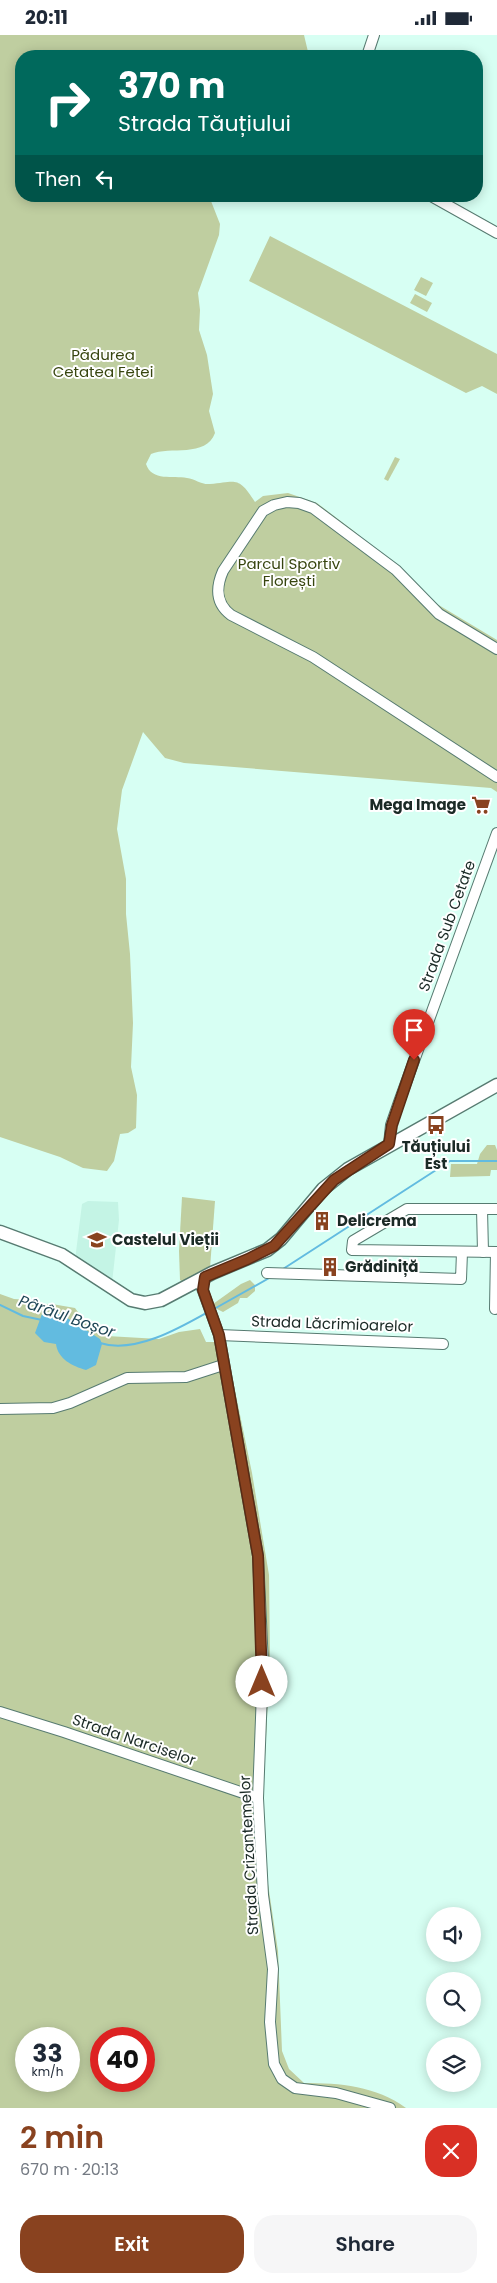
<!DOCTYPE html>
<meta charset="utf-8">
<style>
body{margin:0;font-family:Poppins,sans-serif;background:#f6f6f7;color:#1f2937;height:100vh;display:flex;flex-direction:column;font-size:19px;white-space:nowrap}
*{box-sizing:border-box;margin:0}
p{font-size:16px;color:#747a83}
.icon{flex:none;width:28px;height:28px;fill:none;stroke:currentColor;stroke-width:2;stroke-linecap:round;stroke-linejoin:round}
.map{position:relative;height:2073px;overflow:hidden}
.side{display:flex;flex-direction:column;background:#fff;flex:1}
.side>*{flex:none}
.top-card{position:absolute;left:15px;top:15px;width:468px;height:152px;border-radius:20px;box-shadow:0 2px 12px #0003;background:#00695c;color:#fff;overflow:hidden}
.buttons{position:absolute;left:426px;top:1872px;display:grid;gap:10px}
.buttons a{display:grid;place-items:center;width:55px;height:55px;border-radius:50%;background:#fff;box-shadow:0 2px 12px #0003;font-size:25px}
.speed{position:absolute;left:15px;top:1992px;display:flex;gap:10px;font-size:25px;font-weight:700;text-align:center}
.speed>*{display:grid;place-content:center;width:65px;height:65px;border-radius:50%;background:#fff;box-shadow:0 2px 12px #0003;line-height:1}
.speed small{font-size:12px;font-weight:400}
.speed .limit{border:8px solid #d22;background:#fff;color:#111}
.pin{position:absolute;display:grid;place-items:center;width:42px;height:42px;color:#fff;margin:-51px -21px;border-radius:50% 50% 50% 0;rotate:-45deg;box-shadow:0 0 5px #0007}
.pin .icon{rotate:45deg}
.me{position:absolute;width:55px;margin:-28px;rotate:0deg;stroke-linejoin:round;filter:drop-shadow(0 0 4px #0008)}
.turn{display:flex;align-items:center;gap:18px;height:105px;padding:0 20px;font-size:22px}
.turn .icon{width:65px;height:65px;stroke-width:2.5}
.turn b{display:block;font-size:35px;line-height:42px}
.then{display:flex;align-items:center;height:48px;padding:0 20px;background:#0003;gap:10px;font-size:19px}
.round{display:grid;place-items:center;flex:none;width:52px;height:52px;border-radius:20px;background:#f6f6f7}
.headline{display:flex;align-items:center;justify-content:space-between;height:85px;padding:0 20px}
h1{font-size:30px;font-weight:600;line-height:38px;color:#89421f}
.cta{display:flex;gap:10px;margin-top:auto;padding:10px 20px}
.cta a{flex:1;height:58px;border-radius:20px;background:#89421f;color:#fff;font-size:20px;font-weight:600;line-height:58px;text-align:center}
.cta a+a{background:#f6f6f7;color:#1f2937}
.status{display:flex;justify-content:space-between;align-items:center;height:35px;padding:0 25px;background:#fff;direction:ltr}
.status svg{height:14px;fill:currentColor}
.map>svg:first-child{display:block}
.built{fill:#c4f4e5}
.green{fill:#bfcea0;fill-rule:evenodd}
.water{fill:#62bbe0}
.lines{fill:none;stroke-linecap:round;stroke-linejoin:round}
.stream{stroke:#62bbe0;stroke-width:2}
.minor-casing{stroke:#577b71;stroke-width:12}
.major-casing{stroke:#577b71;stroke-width:15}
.minor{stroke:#fff;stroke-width:10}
.major{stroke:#fff;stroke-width:12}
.route-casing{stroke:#592b14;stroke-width:12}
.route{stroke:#89421f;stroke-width:9}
.labels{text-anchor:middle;stroke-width:4;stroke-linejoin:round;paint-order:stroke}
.park-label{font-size:15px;fill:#37450f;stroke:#fff}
.poi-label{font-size:15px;font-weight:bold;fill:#1b2a26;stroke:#fff;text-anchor:start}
.street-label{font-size:15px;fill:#1b2a26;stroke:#fff}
.water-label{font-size:16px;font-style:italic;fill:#1f4656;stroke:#fff}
</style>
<div class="status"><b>20:11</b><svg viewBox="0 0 49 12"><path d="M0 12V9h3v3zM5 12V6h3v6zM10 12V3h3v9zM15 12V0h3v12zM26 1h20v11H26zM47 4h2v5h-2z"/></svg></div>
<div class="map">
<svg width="497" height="2073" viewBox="0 0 497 2073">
<rect width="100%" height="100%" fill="#d7fff3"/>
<polygon class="built" points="88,1166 118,1167 119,1185 112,1248 75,1225 82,1169"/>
<g class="green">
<path d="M0,0H304L309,21H21V161H209L220,189L219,200L198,258L200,275L199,295L207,320L213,359L209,376L215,398C206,423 170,411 151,419L146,429C152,447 173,440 187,443C195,444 202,450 210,449C236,447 238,440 255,467L263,461L288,458L317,468L355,497L437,569L497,605V757L491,753L184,728L165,723L143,697L122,755L117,794L126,844V879L130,919L133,988L131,1032L137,1060L136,1093L128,1098L120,1099L114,1126L107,1136L83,1133L60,1122L0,1102Z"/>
<polygon points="270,201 497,319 497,359 482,351 466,358 249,246"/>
<polygon points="421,242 433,248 426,261 414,255"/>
<polygon points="415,259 432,268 427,277 410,268"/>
<polygon points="395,422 400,424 388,446 384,444"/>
<polygon points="487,1110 495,1110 497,1115 497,1135 491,1135 490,1141 450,1142 451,1129 477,1129 480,1119"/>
<polygon points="182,1162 215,1166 210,1233 183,1247 180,1245 179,1216"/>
<polygon points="250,1245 255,1250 255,1256 247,1263 240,1263 238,1268 223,1277 217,1274 213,1269 241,1249"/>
<path d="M0,1259L14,1264L29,1265L38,1270L52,1269L75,1273L88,1291L107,1301L159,1304L179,1297L200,1294L206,1307H225L252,1438L269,1540L270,1626L263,1760L268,1849L278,1916L282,2016L289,2034L304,2048C340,2048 376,2051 406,2073H0ZM26,2004H69V2046H26ZM101,2004H144V2046H101Z"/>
</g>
<path class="water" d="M42,1279H61L100,1304L102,1309L96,1330L86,1335C72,1331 58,1324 56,1309L44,1307L35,1298Z"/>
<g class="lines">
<g class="stream">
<polyline points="283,1234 450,1126 497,1126"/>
<polyline points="0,1270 23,1281 42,1285"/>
<polyline points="214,1274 271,1242"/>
<path d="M100,1308C134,1319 178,1294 208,1277"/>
</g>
<g class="minor-casing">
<g id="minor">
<polyline points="367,21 374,0"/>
<polyline points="431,161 497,198"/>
<path d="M497,614L439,579L396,535L313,473L299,468L287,467L274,470L263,476L223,536C216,552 215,568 231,580L313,622L497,742"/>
<polyline points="389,1109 391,1090 399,1067 497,798"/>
<polyline points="482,1174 483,1217"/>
<polyline points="497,1174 407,1174 353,1206 352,1215 497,1217"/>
<polyline points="267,1238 461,1244 462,1217"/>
<polyline points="199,1245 219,1300 258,1521 263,1630 258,1763 263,1860 273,1934 270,1987 274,2029 282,2044 295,2053 336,2058 390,2073"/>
<polyline points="495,1274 496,1217"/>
<polyline points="219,1300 443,1309"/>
<polyline points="0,1374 53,1373 70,1368 127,1343 186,1342 223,1330"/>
<polyline points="0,1677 64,1697 258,1763"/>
</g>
</g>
<g class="major-casing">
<polyline id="major" points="0,1197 62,1220 131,1265 145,1268 161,1265 212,1238 267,1215 281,1204 323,1154 348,1134 497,1050"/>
</g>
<use href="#minor" class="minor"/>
<use href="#major" class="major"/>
</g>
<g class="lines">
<g class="route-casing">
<polyline id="route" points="262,1647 258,1521 219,1300 203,1255 205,1242 248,1224 274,1211 334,1145 389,1109 392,1090 414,1025"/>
</g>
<use href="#route" class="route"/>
</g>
<defs>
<g id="supermarket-bare" transform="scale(1.5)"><path d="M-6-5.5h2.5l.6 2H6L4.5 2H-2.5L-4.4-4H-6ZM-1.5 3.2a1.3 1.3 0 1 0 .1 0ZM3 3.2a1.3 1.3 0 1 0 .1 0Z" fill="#89421f" stroke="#fff" stroke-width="2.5" paint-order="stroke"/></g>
<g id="bus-bare" transform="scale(1.5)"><path d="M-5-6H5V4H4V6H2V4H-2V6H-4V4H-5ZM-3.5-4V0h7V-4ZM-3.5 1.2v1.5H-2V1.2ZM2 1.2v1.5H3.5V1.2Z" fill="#89421f" stroke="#fff" stroke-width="2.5" paint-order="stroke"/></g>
<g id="building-bare" transform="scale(1.5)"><path d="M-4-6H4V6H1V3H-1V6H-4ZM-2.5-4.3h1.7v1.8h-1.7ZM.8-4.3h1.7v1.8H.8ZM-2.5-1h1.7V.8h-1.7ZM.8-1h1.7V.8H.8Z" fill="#89421f" stroke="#fff" stroke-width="2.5" paint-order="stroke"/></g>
<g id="school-bare" transform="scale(1.5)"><path d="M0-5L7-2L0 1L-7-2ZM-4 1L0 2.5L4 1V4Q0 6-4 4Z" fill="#89421f" stroke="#fff" stroke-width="2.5" paint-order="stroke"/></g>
</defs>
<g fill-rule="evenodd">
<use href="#supermarket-bare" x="481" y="770"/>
<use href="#bus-bare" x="436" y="1090"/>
<use href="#building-bare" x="322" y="1186"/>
<use href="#school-bare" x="97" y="1205"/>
<use href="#building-bare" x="330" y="1232"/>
</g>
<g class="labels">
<g class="park-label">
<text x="103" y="325">Pădurea<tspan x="103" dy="17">Cetatea Fetei</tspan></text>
<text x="289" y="534">Parcul Sportiv<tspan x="289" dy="17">Florești</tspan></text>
</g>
<g class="poi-label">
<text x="466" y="775" text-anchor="end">Mega Image</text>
<text x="436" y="1117" text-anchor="middle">Tăuțiului<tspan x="436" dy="17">Est</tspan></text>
<text x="337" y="1191">Delicrema</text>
<text x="112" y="1210">Castelul Vieții</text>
<text x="345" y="1237">Grădiniță</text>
</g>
<g class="street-label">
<text transform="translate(447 891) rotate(-70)" y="5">Strada Sub Cetate</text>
<text transform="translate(332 1289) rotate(2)" y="5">Strada Lăcrimioarelor</text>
<text transform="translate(134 1705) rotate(19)" y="5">Strada Narciselor</text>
<text transform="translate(249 1820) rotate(-93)" y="5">Strada Crizantemelor</text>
</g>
<g class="water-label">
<text transform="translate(67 1281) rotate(19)" y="6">Pârâul Boșor</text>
</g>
</g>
</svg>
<div class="buttons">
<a><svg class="icon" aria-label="sound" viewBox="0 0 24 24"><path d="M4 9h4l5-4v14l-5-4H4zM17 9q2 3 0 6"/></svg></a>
<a><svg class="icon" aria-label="search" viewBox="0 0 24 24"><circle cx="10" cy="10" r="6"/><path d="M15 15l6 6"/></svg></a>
<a><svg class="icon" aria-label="layers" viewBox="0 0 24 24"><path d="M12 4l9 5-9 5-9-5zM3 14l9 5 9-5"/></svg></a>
</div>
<div class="speed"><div>33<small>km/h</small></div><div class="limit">40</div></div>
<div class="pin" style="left:414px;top:1025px;background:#d93025"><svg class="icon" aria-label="arrive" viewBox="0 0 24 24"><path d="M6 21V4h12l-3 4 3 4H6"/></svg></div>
<svg class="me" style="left:262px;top:1647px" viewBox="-20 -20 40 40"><circle r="19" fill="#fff"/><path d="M0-13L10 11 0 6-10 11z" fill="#89421f"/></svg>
<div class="top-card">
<div class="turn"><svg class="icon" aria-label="right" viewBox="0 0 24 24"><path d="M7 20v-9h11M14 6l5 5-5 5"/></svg><div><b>370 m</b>Strada Tăuțiului</div></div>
<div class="then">Then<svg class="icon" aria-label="left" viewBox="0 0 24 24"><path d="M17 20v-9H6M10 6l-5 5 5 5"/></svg></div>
</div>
</div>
<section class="side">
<div class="headline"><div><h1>2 min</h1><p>670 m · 20:13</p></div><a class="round" style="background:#d93025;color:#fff"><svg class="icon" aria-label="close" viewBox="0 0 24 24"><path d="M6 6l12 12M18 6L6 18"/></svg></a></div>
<div class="cta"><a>Exit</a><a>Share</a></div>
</section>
